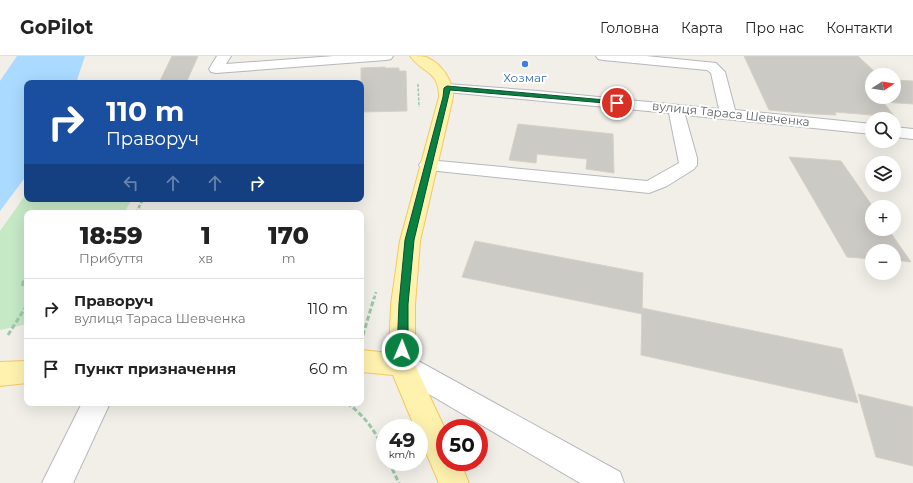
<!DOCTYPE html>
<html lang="uk">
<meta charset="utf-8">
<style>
body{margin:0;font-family:Montserrat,sans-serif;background:#f6f6f6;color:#222;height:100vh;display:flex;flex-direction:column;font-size:15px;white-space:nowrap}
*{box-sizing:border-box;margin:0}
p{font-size:13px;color:#767676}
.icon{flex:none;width:22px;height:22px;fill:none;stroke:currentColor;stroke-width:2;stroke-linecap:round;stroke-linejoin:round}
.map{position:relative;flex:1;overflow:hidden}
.sheet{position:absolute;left:24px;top:154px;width:340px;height:196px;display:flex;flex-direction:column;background:#fff;border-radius:8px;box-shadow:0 4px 16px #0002}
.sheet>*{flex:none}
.banner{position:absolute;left:24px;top:24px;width:340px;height:122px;border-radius:8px;box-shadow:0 4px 16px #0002;background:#1a4fa0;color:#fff;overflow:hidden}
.needle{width:26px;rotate:78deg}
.controls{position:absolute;left:865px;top:12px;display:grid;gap:8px}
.controls a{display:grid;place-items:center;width:36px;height:36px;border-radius:50%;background:#fff;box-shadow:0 4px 16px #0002;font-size:20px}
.speed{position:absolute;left:376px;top:363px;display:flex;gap:8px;font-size:20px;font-weight:700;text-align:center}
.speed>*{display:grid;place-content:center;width:52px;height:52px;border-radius:50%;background:#fff;box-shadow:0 4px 16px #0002;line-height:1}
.speed small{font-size:10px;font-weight:400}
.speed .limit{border:6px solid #d22;background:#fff;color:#111}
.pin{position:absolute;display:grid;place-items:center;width:34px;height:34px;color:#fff;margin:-17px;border:2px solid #fff;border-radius:50%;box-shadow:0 1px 4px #0007}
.me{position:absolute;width:44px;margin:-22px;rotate:1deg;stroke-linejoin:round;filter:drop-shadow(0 0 3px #0008)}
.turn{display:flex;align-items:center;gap:14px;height:84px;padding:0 16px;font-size:18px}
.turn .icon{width:52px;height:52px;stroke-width:2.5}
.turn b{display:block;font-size:28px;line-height:34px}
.lanes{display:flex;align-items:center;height:38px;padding:0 16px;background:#0003;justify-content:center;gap:20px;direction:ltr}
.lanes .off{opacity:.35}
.eta{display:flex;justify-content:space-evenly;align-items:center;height:68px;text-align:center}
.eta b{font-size:24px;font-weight:800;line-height:28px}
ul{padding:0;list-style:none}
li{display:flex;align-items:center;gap:12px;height:60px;padding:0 16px;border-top:1px solid #e0e0e0}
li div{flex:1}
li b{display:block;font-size:15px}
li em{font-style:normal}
header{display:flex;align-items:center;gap:24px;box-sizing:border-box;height:56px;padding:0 20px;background:#fff;border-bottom:1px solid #e0e0e0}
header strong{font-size:19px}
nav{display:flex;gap:22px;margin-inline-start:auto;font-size:14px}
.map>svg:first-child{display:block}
.green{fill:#c5e8c5}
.water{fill:#aadaff}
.building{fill:#cccac5;stroke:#d6d1c6}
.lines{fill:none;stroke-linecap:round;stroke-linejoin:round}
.minor-casing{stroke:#b5b8bc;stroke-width:2}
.major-casing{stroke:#f2c960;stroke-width:2}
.path-far2{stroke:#9cc7a9;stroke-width:1.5;stroke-dasharray:3 1.5;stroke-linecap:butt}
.path-far1{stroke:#9cc7a9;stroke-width:2.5;stroke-dasharray:3.5 2;stroke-linecap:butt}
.path{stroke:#9cc7a9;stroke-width:3;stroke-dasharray:5 2.5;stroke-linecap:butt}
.minor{fill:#fff;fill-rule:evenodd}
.major{fill:#fff2af;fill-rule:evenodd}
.route{fill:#0b8043;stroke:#07532c}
.shop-dot{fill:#3f7fe0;stroke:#fff;stroke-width:1.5}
.labels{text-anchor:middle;stroke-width:4;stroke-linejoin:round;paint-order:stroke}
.far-shop-label{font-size:12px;fill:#366cbe;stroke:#fff}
.far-street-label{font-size:12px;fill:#5f6368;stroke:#fff}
</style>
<header>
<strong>GoPilot</strong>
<nav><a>Головна</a><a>Карта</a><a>Про нас</a><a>Контакти</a></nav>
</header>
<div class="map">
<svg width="913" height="427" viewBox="0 0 913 427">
<rect width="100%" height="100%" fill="#f1efe8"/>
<polygon class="green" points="27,137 27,143 132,143 124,157 27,157 27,268 0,274 0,175"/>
<polygon class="water" points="17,0 85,0 76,27 27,27 27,119 0,155 0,25"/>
<g class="building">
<polygon points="172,0 198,0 187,25 159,27"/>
<polygon points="744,0 858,0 878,19 872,19 872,41 894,41 894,24 913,25 913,48 883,46 895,61 835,56 836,59 813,58 769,54"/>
<polygon points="385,11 385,12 399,12 399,15 406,15 407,55 361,56 361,12"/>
<polygon points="518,68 613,78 614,117 586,113 587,103 537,98 536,107 509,104"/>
<polygon points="789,101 841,105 873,151 872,173 888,173 911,206 894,204 894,195 872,195 872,203 847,201"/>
<polygon points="475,185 643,217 642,258 462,221"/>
<polygon points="642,252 842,293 858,347 641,299"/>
<polygon points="858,338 913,351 913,410 876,401"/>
</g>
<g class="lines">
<g class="minor-casing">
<g id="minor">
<polygon points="217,0 231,0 226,8 334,0 393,0 391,3 386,4 216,17 211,16 209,13"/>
<polygon points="596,0 646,0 716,7 725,16 735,54 872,68 872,78 685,59 697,102 697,109 694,113 667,130 649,137 428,114 422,113 419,109 422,105 428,104 647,125 679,107 669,57 447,36 442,35 440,32 442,29 447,28 538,35 719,53 711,17 707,14 603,4 598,3"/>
<polygon points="894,71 913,73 913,83 894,81"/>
<polygon points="402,298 411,301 620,416 624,427 580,427 393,317 389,309 393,301"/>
<polygon points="82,347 110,347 73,427 42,427"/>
</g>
</g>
<g class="major-casing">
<g id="major">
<path d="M410,0C415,0 422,0 426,1C442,8 453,24 453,41L420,185L415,249V309L445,373V406H460L469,427H439L419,380V372H415L393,319L361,316V294L389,297L391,249L400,185L439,41C439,14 423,18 410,0Z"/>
<polygon points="27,305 27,327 0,330 0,306"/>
</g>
</g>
<polyline class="path-far2" points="418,28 419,51"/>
<g class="path-far1">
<polyline points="136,157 143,143"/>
<polyline points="27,220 21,229 27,228"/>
<polyline points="374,243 376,236"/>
</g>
<g class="path">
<polyline points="8,279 27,249"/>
<polyline points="363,279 374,242"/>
<path d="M347,347C365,360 376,376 385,396"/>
<polyline points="389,406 399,427"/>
</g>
<use href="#minor" class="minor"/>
<use href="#major" class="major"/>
</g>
<polygon class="route" points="447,30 617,45 620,47 617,48 450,34 414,184 408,248 408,294 402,298 397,294 399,248 405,184 443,41 444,32"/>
<circle class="shop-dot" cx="525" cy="8" r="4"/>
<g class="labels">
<g class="far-shop-label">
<text x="525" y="26">Хозмаг</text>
</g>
<g class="far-street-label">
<text transform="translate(731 58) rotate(6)" y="4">вулиця Тараса Шевченка</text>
</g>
</g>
</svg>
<div class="controls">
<a><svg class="needle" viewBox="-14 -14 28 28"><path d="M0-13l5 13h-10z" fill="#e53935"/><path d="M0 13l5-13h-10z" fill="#767676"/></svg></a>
<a><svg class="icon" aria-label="search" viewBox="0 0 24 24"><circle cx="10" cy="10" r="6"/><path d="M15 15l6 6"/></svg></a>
<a><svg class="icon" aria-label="layers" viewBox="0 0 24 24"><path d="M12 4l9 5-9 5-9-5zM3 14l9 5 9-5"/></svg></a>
<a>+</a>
<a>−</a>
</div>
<div class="speed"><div>49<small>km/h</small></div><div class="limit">50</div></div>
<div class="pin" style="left:617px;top:47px;background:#d93025"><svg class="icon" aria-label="arrive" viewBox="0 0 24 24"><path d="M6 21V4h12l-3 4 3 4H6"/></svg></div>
<svg class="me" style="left:402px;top:294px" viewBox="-20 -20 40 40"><circle r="17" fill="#0b8043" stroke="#fff" stroke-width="3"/><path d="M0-11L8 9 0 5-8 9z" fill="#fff"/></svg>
<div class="banner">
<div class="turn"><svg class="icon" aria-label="right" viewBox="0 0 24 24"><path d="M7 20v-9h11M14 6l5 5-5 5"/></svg><div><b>110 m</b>Праворуч</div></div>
<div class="lanes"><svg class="icon off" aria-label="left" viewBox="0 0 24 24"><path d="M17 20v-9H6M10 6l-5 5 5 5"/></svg><svg class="icon off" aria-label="ahead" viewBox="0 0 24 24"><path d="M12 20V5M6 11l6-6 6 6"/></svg><svg class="icon off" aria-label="ahead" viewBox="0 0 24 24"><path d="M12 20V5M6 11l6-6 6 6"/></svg><svg class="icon" aria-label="right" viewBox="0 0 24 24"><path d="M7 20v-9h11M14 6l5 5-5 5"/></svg></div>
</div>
<section class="sheet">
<div class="eta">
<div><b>18:59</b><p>Прибуття</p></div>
<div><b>1</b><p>хв</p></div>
<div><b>170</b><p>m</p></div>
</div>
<ul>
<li><svg class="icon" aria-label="right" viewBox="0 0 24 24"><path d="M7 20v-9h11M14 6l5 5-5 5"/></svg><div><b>Праворуч</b><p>вулиця Тараса Шевченка</p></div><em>110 m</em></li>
<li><svg class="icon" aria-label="arrive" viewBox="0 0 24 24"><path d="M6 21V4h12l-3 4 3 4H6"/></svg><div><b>Пункт призначення</b></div><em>60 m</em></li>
</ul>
</section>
</div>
